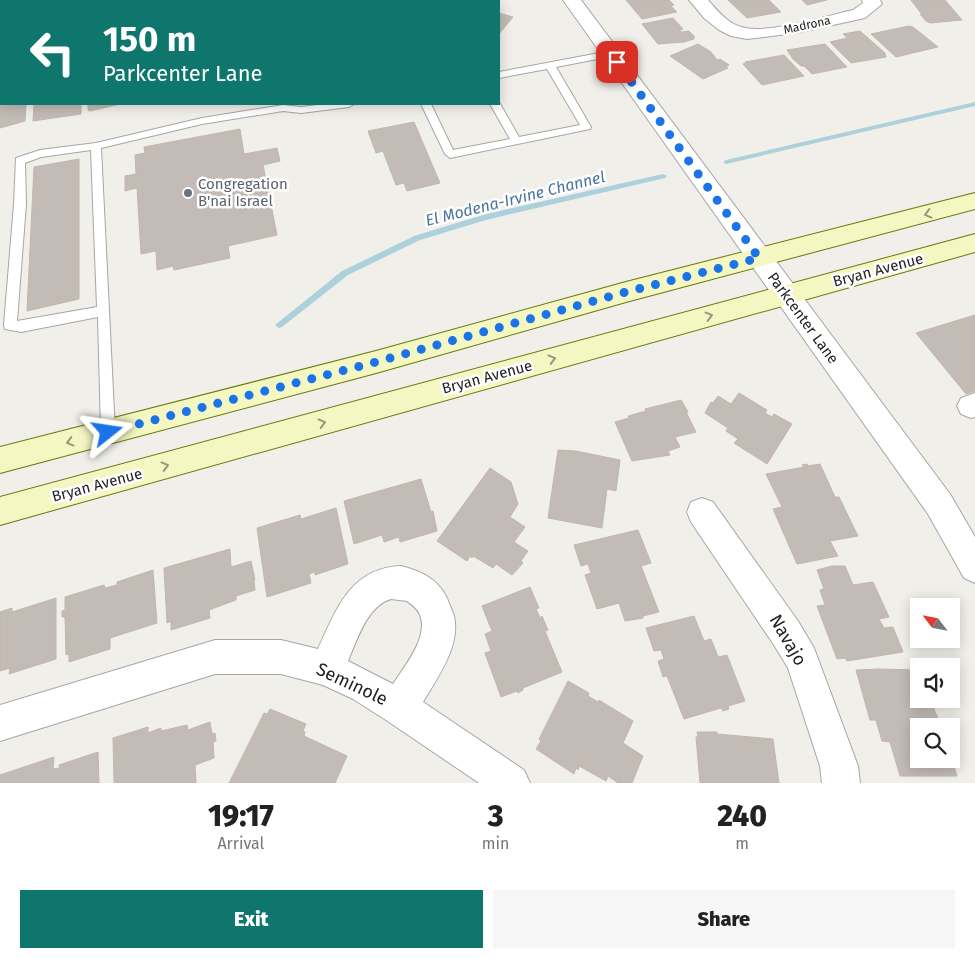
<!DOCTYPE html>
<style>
body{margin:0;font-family:"Fira Sans",sans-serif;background:#f6f6f6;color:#222;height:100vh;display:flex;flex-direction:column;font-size:19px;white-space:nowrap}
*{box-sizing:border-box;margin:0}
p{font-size:16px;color:#767676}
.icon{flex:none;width:28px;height:28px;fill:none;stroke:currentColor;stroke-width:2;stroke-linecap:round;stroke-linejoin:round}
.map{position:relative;height:783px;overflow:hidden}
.panel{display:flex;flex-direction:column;background:#fff;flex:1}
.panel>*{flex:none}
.guide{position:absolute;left:0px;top:0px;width:500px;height:105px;box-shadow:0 2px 12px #0003;background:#0f766e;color:#fff;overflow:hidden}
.needle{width:32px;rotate:302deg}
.controls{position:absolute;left:910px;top:598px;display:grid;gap:10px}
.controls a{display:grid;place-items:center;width:50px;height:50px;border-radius:0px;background:#fff;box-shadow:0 2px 12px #0003;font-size:25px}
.pin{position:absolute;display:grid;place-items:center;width:42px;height:42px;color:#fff;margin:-21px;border-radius:10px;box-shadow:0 2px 8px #0006}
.me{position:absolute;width:55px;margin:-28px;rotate:75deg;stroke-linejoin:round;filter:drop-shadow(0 0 4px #0008)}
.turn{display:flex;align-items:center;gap:18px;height:105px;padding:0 20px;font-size:22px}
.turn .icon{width:65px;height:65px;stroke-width:2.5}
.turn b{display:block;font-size:35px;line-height:42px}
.eta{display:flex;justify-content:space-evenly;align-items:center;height:85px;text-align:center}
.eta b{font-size:30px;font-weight:800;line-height:35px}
.primary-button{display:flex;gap:10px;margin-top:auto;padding:10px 20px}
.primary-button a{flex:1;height:58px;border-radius:0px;background:#0f766e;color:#fff;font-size:20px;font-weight:800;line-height:58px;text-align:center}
.primary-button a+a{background:#f6f6f6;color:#222}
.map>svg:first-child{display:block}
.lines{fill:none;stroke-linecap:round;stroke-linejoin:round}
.stream{fill:#add1dc;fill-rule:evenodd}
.building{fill:#c2bbb6;stroke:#c3b6ac}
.service-casing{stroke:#a6a6a6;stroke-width:2}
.minor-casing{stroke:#a6a6a6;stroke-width:2}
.tertiary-casing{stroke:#a6a6a6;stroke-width:2}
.secondary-casing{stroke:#6a770b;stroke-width:2}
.service{fill:#fff;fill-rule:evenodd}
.minor{fill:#fff;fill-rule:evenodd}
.tertiary{fill:#fff;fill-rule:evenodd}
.secondary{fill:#f4f7c2;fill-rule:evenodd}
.oneway{stroke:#96977a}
.route{stroke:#1a73e8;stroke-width:9;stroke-dasharray:0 16.2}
.worship-dot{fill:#6b7280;stroke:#fff;stroke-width:2}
.labels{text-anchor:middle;stroke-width:5;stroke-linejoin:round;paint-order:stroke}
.far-street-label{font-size:12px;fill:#222;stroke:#fff}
.worship-label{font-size:15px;fill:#5b616d;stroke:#fff;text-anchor:start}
.street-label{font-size:15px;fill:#222;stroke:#fff}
.water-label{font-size:16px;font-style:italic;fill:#4c749e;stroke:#fff}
.near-street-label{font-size:18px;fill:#222;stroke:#fff}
</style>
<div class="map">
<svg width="975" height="783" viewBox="0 0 975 783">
<rect width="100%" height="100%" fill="#f1efe9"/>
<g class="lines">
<g class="stream">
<polygon points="975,102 975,106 726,164 723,162 726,160"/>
<polygon points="663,174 667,176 665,178 486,220 420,240 348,275 282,327 279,328 275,325 342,271 414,236 486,214"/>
</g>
</g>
<g class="building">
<polygon points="13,0 71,0 10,1"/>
<polygon points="626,0 669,0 674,5 671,6 677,12 642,19"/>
<polygon points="728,0 769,0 781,12 747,18"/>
<polygon points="802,0 827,0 807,5"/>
<polygon points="911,0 945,0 962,20 930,23 926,21 920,14 924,14 920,12"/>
<polygon points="499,13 513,17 499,34"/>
<polygon points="673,18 683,29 680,30 681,32 689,31 695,37 693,38 694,39 684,42 658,44 642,24"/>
<polygon points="909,26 913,27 938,47 896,57 871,34"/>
<polygon points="860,31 885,53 886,57 851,63 830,42 847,38 843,34"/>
<polygon points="698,44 711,52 717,60 720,59 729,65 726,66 728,68 703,79 670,56"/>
<polygon points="825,44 847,67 812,74 804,66 801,66 793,59 787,50"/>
<polygon points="784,55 804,76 762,85 743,64 746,63 745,62"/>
<polygon points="0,92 1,104 26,104 25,121 0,128"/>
<polygon points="34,104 81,104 81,114 33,121"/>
<polygon points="88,104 120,104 90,111 88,110"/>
<polygon points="414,122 440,183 407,191 404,183 396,185 383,151 376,153 368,131"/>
<polygon points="240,129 244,154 277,148 280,161 263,165 277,235 228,246 230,258 174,270 173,266 157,270 156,251 141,254 137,188 125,191 125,176 136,174 135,155 145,153 144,147"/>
<polygon points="79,159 79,299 27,311 34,167"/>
<polygon points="975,315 975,391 966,394 916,333"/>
<polygon points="739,393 767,410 765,413 772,417 774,414 792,424 767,464 734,443 738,439 726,431 728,428 705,413 711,402 713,403 718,396 731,404"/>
<polygon points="681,400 688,412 686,412 696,432 675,437 680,447 668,451 670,455 632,461 615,422 629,418 628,416 646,411 645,409"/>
<polygon points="558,450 576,451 620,460 616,491 607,489 602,528 548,518"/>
<polygon points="807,464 808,466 820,464 835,497 839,497 858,536 830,541 838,556 797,564 773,509 782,507 766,474 804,467 802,465"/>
<polygon points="490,468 511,482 518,504 510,517 525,527 514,542 528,551 521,561 523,563 512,575 496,564 493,568 473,556 472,558 470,556 467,561 437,541"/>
<polygon points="421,479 431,512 433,511 437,531 400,542 399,537 384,542 382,535 354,544 344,501"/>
<polygon points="336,508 348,564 315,575 315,572 309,574 311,583 267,597 257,528 300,515 301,519"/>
<polygon points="638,530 651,563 641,566 659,612 643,616 643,618 625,621 619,603 597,609 585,575 591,573 588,564 581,566 574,545"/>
<polygon points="230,549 231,567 251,561 255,580 254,580 255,590 236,596 236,600 209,610 210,618 171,630 171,621 167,623 164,568"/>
<polygon points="832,566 845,566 853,585 873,582 889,617 879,619 884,628 893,627 903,652 847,661 845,658 837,659 817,606 825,605 820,590 824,589 817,570"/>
<polygon points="153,570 157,623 110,638 110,649 69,662 69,654 66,655 65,617 62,617 62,611 65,610 65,597 104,585 105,588 117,585 117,582"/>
<polygon points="530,587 539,608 536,609 540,618 542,616 548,630 545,631 562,672 523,688 523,690 518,693 517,691 501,697 485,653 491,651 485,634 492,631 482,606"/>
<polygon points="56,598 56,659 9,674 10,668 0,671 0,612 12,608 12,612"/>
<polygon points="694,616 704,641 711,639 718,657 727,655 745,701 728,706 729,709 723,711 721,708 684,719 667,676 663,677 658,661 664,659 661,650 654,651 646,628"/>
<polygon points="879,669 919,670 919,699 930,699 941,726 919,726 919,759 951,757 957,776 900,776 890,742 882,741 876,720 870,720 856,670"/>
<polygon points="568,681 589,693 588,696 598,702 599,700 633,721 623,743 643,756 632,783 618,783 608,776 606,781 579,766 578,770 576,768 574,774 536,749 541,741 539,739"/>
<polygon points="270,709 306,724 303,731 305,732 304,736 347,756 335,783 229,783 264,713 267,714"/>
<polygon points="210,722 212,734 215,733 216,741 213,742 214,758 195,765 196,783 114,783 113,738 148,727 148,733 161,728 161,731 187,725 188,730"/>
<polygon points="697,732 717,732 717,734 773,739 779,783 700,783 696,737 698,737"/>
<polygon points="98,752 99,783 0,783 0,775 54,757 53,769 60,768 59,765"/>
</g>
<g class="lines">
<g class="service-casing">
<g id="service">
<polygon points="610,51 615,54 613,56 556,67 591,127 590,129 450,158 445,154 421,104 431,104 453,150 510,139 490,104 499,104 499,102 519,137 580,125 547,69 499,78 499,72"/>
<path d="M326,104H354L349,107L301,113L283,111L202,124L101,148L115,432L113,436L108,438L103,436L101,432L98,317L21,332L5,329L4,325L14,204L16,158L40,150L96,143L202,118L283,105L301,107ZM91,150L97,307L17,321L26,204L25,163L41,157Z"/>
</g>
</g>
<g class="minor-casing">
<g id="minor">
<polygon points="110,0 128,0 129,1 111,1"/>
<path d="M689,0H708C717,10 727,23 741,27C766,35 826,16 853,10L863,3L862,0H880L882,4L865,18L796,33L747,39L731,36L719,30L704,18Z"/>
<rect x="0" y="58" width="1" height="12"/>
<polygon points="975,393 975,417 971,418 961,414 957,406 961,398"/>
<polygon points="702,498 713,502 798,621 814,648 858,766 860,783 822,783 820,766 788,668 774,645 691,522 687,512 691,502"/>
<path d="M401,566C421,571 438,579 447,598C449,604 452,610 454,616C461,646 437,678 423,702L524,770L530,783H479L386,720L353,699L323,685L281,674H215L0,741V705L215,640H281L318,649C336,610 350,568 401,566ZM391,599L407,601C412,605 418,609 420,615C429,637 404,667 393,684L348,661C357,640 367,606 391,599Z"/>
</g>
</g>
<g class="tertiary-casing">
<polygon id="tertiary" points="563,0 581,0 950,494 975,537 975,583 964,578 928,514"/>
</g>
<g class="secondary-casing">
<g id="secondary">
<polygon points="975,193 975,209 626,302 376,373 0,473 0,447 376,351 626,282"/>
<polygon points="975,234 975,252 0,525 0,497"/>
</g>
</g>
<use href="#service" class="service"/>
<use href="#minor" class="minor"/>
<use href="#tertiary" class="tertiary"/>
<use href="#secondary" class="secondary"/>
</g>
<defs><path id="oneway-chevron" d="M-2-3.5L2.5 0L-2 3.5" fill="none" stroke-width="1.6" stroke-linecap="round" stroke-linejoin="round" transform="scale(1.25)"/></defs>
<g class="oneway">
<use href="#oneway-chevron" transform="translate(928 214) rotate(165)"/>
<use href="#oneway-chevron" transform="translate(709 316) rotate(-15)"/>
<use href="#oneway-chevron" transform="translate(552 359) rotate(-15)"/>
<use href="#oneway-chevron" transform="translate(322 423) rotate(-15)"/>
<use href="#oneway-chevron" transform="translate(70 442) rotate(165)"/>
<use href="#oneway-chevron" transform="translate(165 466) rotate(-15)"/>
</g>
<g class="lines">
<polyline class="route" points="108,432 376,362 626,292 759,258 617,62"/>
</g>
<circle class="worship-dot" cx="188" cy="193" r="5"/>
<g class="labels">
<g class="far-street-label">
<text transform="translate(807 25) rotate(-12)" y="4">Madrona</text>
</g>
<g class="worship-label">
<text x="198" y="189">Congregation<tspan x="198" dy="17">B'nai Israel</tspan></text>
</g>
<g class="street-label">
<text transform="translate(878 270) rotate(-15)" y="5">Bryan Avenue</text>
<text transform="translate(803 318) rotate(54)" y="5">Parkcenter Lane</text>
<text transform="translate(487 377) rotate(-15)" y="5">Bryan Avenue</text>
<text transform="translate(97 485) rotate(-15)" y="5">Bryan Avenue</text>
</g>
<g class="water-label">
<text transform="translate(515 198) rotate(-14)" y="6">El Modena-Irvine Channel</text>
</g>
<g class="near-street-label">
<text transform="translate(788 640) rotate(60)" y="6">Navajo</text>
<text transform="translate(352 684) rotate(25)" y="6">Seminole</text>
</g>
</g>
</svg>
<div class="controls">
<a><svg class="needle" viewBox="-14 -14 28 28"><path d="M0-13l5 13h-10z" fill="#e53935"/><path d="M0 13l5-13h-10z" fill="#767676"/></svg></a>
<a><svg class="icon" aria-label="sound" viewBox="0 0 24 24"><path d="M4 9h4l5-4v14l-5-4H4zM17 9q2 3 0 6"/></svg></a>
<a><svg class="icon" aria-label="search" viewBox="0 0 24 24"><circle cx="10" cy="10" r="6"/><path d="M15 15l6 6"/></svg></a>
</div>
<div class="pin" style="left:617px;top:62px;background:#d93025"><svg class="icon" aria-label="arrive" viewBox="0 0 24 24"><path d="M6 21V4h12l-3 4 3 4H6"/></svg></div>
<svg class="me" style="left:108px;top:432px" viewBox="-20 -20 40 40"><path d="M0-17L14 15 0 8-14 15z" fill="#1a73e8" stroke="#fff" stroke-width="4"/></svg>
<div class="guide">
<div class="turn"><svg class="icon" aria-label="left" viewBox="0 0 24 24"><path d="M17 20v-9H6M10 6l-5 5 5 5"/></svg><div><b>150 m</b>Parkcenter Lane</div></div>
</div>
</div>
<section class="panel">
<div class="eta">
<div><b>19:17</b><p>Arrival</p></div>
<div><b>3</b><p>min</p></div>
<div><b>240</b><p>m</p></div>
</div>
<div class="primary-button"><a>Exit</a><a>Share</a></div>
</section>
